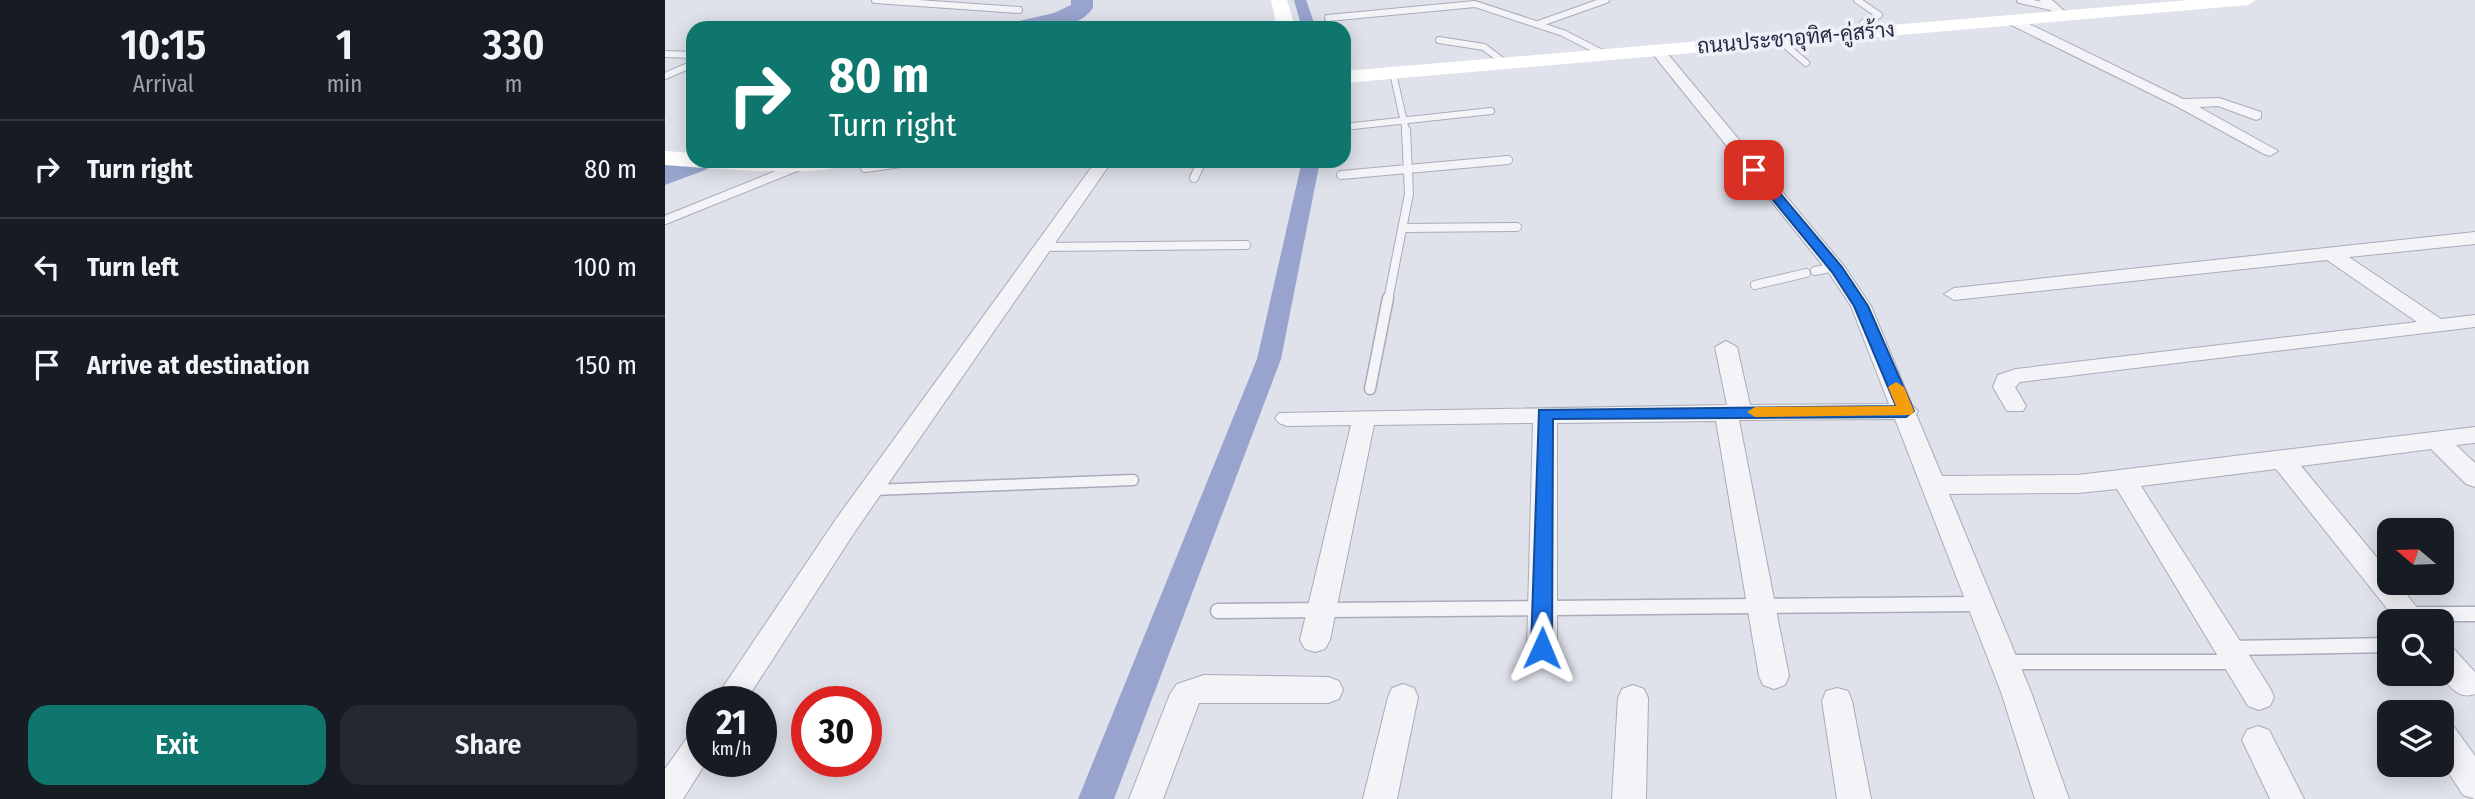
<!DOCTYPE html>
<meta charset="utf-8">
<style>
body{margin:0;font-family:"Fira Sans Condensed",Sarabun,sans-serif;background:#242831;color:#f1f3f6;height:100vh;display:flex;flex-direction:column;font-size:26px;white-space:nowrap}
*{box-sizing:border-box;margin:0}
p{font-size:23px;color:#9ea1a6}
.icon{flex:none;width:38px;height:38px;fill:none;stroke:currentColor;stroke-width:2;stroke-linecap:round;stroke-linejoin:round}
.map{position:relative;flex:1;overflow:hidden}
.sheet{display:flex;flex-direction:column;background:#171b24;width:665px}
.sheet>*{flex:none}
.top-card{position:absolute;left:21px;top:21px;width:665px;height:147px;border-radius:21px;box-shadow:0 4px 18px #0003;background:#0f766e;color:#fff;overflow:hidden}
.needle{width:46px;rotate:289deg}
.fabs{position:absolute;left:1712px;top:518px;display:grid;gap:14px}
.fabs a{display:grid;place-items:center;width:77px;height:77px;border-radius:14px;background:#171b24;box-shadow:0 4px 18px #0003;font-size:35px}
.speed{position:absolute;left:21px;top:686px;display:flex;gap:14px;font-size:35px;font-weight:700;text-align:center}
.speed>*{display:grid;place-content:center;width:91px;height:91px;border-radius:50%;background:#171b24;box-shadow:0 4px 18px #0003;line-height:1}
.speed small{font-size:18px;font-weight:400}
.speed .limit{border:10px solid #d22;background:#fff;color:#111}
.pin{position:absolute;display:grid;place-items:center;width:60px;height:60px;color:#fff;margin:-30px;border-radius:14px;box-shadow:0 4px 10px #0006}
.me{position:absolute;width:77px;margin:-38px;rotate:1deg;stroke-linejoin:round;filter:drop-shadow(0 0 5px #0008)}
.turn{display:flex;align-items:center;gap:24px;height:147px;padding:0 28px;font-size:32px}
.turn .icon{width:91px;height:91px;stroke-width:2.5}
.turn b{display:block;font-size:49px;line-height:60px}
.eta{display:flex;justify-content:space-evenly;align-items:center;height:119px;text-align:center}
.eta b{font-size:42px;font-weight:600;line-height:49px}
.button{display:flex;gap:14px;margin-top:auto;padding:14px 28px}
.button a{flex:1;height:80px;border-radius:21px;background:#0f766e;color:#fff;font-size:28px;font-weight:600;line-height:80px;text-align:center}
.button a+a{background:#242831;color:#f1f3f6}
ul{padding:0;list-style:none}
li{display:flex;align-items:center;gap:21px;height:98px;padding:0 28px;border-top:2px solid #363941}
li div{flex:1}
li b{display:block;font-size:26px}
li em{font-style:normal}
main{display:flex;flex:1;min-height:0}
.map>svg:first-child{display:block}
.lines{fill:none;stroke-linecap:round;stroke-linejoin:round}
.canal{fill:#98a4ce;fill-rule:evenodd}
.river{fill:#98a4ce;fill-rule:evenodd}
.lane-far3-casing{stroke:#a8abb9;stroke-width:8}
.lane-far2-casing{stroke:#a8abb9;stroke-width:10}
.lane-far1-casing{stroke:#a8abb9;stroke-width:13}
.lane-casing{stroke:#a8abb9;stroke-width:17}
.street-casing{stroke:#a8abb9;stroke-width:2}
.lane-far3{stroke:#f4f4f8;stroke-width:6}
.lane-far2{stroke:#f4f4f8;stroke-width:8}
.lane-far1{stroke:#f4f4f8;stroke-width:10}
.lane{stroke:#f4f4f8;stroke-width:14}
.street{fill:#f4f4f8;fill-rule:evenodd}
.secondary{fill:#fff;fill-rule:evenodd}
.route{fill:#1a73e8;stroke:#114b97;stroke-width:2}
.slow{fill:#f59e0b}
.labels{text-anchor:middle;stroke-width:7;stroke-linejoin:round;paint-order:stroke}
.far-street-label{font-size:21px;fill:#272a44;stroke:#f0f1f8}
</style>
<main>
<section class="sheet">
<div class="eta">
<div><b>10:15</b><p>Arrival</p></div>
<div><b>1</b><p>min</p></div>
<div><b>330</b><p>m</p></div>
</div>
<ul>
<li><svg class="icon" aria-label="right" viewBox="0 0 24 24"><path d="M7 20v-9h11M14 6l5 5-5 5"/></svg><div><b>Turn right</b></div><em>80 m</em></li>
<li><svg class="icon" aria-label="left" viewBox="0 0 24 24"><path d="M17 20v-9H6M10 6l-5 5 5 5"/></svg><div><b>Turn left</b></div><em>100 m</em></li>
<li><svg class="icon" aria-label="arrive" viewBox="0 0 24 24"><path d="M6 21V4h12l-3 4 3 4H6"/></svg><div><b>Arrive at destination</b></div><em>150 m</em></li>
</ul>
<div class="button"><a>Exit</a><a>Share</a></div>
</section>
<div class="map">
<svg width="1810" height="799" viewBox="0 0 1810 799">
<rect width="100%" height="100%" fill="#e0e2eb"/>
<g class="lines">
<g class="canal">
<polygon points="629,0 641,0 651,28 637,28"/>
<polygon points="637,161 655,161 616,359 449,799 413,799 592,359"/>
</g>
<g class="river">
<path d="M406,0H428V8C411,33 367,28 341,28L345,23L389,13L406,5Z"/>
<polygon points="28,154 28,161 52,161 48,167 0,185 0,165"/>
</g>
<g class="lane-far3-casing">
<g id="lane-far3">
<polyline points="210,0 354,10"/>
<polyline points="1192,0 1214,15 1198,23 1200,32"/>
<polyline points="1355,0 1390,8"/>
<polyline points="663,18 810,4 898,33 939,54"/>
<polyline points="873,24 941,0"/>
<polyline points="1113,39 1141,63"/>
<polyline points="774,40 819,47 840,63"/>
<polyline points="0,54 28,55"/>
<polyline points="728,73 741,131"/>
<polyline points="0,76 28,64"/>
<polyline points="679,127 826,111"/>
</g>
</g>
<g class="lane-far2-casing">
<g id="lane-far2">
<polyline points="200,168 250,161"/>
<polyline points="676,175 843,160"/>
<polyline points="529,178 537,161"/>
<polyline points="0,220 134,166"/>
<polyline points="738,228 852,227"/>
<polyline points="378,247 581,245"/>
<polyline points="1150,271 1170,267"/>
<polyline points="1090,285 1141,273"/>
<polyline points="723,300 744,194 741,130"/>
</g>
</g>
<g class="lane-far1-casing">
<g id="lane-far1">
<polyline points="705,389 723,298"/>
<polyline points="207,490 468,480"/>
</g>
</g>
<g class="lane-casing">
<g id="lane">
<polyline points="553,611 1313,604"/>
<polyline points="1745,614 1810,614"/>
<polyline points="1565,648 1724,645"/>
<polyline points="1341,662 1570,662"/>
</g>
</g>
<g class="street-casing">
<g id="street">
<polygon points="1374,0 1387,0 1405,16 1395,19"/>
<polygon points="1342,17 1350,17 1518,99 1554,98 1596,112 1596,118 1591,120 1553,106 1534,107 1613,151 1605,156 1599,154 1511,106 1342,23"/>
<polygon points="992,46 997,47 1179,266 1206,306 1247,405 1253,411 1251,414 1277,476 1413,475 1810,427 1810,443 1791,445 1810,463 1810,487 1801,484 1766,449 1636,466 1724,572 1724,583 1733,583 1762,621 1732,621 1611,469 1476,486 1605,688 1609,697 1605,706 1594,710 1583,706 1452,489 1413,493 1284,494 1366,692 1404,799 1370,799 1336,692 1230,419 1074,420 1124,676 1120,685 1109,689 1098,685 1094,676 1051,421 892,423 892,648 887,657 877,660 867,657 862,648 868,423 709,425 665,640 660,649 650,652 640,649 635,640 686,425 622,426 614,423 610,418 614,413 1062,405 1050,347 1061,341 1072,347 1085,405 1224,404 1186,306 1164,273 987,53 987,47"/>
<polygon points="431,161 447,161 189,533 80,702 48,702 171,519"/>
<polygon points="1810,232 1810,244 1684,257 1776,319 1810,315 1810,327 1355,382 1350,387 1361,406 1358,411 1342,411 1328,387 1333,375 1351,369 1752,322 1662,260 1289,300 1279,294 1289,288"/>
<path d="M1776,643L1786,646L1810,672V694C1793,700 1785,686 1774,674Z"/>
<polygon points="539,675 663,677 674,681 678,690 674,699 663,703 534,703 498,799 464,799 505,694 512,684"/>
<polygon points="738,684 749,688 753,697 732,799 698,799 723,697 727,688"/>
<polygon points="968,685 979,689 983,698 981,799 947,799 953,698 957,689"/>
<polygon points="1172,688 1183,691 1187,701 1206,799 1172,799 1157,701 1161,691"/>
<polygon points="1776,720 1787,724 1810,756 1810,799 1798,795 1776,761"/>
<polygon points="1593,726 1604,730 1639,799 1605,799 1577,740 1582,730"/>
<polygon points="37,728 37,761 42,761 18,799 0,799 0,769 26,732"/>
</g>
</g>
<use href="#lane-far3" class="lane-far3"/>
<use href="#lane-far2" class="lane-far2"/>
<use href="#lane-far1" class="lane-far1"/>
<use href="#lane" class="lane"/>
<use href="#street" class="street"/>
<g class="secondary">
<polygon points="606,0 622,0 630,28 612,28"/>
<polygon points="1524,0 1591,0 1583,5 679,83 679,71"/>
<path d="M0,151L28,153V161H185C172,180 27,167 0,165Z"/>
</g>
</g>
<polygon class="route" points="1085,167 1093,167 1177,267 1203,306 1249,411 1241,417 888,419 887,648 884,654 877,657 869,654 866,648 874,410 1231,406 1189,306 1167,272 1085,172"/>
<polygon class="slow" points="1231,382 1239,387 1249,411 1246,415 1090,417 1082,412 1090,407 1231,406 1223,387"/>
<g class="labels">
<g class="far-street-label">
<text transform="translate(1131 38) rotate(-5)" y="7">ถนนประชาอุทิศ-คู่สร้าง</text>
</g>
</g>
</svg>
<div class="fabs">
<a><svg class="needle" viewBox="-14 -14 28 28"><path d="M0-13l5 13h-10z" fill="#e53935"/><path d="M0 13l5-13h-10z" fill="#9ea1a6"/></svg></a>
<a><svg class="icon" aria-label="search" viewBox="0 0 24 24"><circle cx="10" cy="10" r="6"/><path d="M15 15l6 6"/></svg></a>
<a><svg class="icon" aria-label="layers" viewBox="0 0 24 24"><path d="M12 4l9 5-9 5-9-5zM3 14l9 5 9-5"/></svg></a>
</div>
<div class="speed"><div>21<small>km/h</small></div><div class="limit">30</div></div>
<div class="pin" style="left:1089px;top:170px;background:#d93025"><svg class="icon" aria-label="arrive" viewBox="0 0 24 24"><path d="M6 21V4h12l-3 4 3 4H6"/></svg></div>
<svg class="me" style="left:877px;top:648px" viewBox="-20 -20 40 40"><path d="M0-17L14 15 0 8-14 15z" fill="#1a73e8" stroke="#fff" stroke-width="4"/></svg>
<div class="top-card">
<div class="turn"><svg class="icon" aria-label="right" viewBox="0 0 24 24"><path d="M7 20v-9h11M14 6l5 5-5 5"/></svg><div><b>80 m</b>Turn right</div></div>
</div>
</div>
</main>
